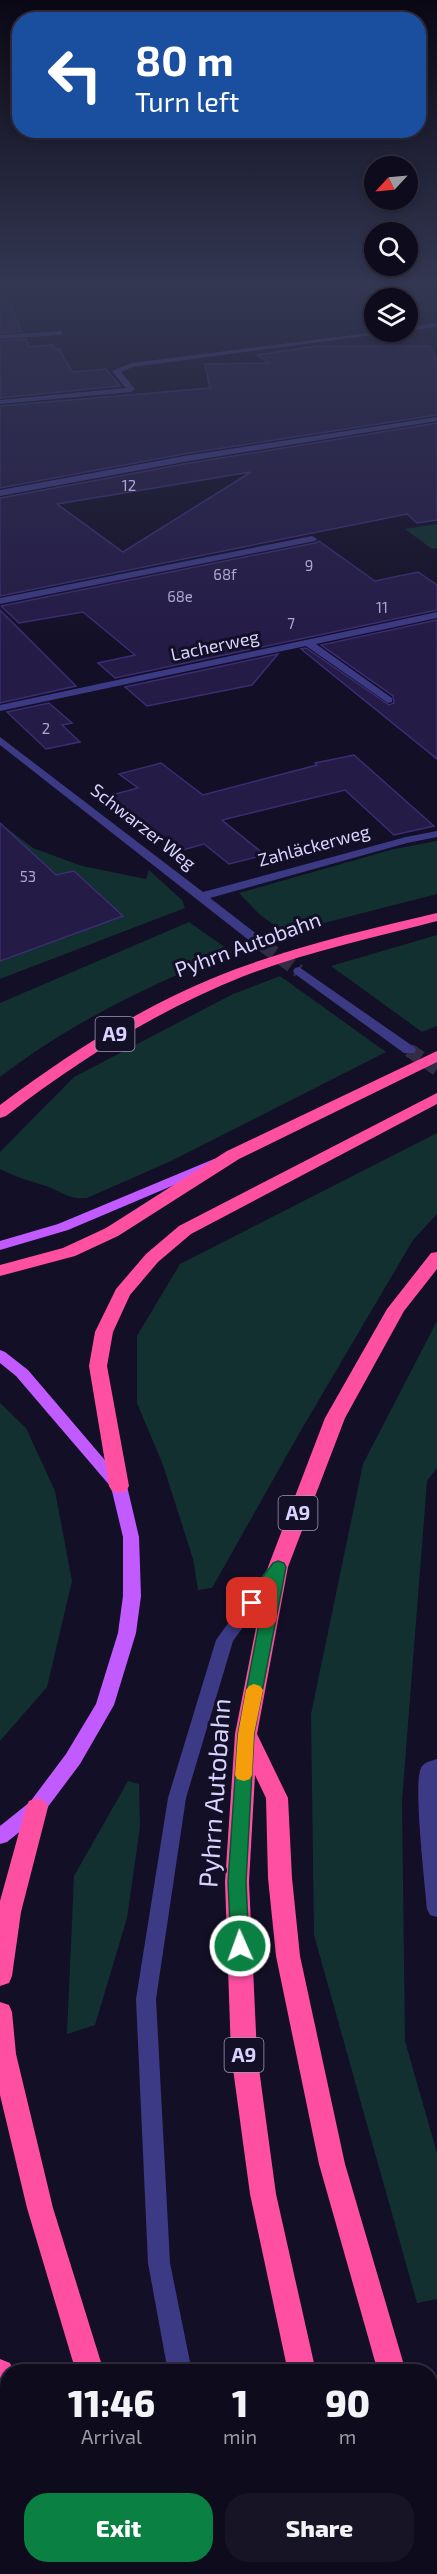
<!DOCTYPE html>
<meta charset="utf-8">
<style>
body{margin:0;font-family:"Exo 2",sans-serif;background:#171425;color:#f1f3f6;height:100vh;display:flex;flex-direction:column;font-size:22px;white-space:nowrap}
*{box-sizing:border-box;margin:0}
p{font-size:20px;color:#9b9ba3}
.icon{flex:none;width:33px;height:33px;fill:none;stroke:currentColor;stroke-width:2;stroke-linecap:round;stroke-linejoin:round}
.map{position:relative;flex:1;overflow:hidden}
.details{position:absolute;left:0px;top:2364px;width:438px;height:210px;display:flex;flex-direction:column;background:#0e0b1c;border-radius:24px 24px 0 0;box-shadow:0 3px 9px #0003,0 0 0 2px #2e2b3b}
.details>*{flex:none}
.banner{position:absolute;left:12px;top:12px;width:414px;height:126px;border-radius:24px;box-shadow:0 3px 9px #0003,0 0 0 2px #2e2b3b;background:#1a4fa0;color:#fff;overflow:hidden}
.needle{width:39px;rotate:244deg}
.buttons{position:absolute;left:364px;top:156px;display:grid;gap:12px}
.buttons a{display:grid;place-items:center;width:54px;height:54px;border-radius:50%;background:#0e0b1c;box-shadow:0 3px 9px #0003,0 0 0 2px #2e2b3b;font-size:30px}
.pin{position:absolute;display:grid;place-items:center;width:51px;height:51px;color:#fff;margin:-26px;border-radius:12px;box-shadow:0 3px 9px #0006}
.me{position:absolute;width:66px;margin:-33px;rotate:358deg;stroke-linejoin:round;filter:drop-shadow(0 0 4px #0008)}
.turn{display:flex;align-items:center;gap:21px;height:126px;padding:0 24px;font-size:27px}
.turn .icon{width:78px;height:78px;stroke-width:2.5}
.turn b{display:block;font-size:42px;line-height:51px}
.eta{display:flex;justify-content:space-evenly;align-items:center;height:102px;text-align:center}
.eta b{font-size:36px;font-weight:800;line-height:42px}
.button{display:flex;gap:12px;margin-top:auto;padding:12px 24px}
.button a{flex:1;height:69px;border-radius:24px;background:#0b8043;color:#fff;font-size:24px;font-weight:800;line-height:69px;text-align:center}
.button a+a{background:#171425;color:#f1f3f6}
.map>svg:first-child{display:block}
.green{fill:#12302f}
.building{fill:#241b47;stroke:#3b2d73;stroke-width:1.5;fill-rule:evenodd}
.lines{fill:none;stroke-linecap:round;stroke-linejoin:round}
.minor-tunnel{stroke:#312d47;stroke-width:14;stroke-dasharray:14 7;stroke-linecap:butt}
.minor{fill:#3d3a85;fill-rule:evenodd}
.major{fill:#c25bff;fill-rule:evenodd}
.highway{fill:#ff4fa3;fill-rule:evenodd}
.route{fill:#0b8043;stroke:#07532c;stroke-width:1.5}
.slow{fill:#f59e0b}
.labels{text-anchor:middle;stroke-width:6;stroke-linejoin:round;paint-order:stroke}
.far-number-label{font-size:15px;fill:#aca6d1}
.far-street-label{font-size:18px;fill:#d9d4ff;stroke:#130f26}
.shield{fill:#130f26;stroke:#9e99be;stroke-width:1.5}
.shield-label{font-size:20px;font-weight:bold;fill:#d9d4ff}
.street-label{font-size:21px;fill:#d9d4ff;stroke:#130f26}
.near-street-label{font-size:26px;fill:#d9d4ff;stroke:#130f26}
</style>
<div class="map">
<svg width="437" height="2574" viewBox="0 0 437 2574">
<rect width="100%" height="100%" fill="#130f26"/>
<g class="green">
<polygon points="437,524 437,548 432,549 405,529"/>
<polygon points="0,823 33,848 82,866 146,879 149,870 182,900 185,908 0,979"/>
<polygon points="437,841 437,894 285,933 259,914 239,893 394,849"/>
<path d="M189,922L232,952C149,985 72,1022 0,1077V1003Z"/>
<polygon points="437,935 437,1026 422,1032 331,966"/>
<path d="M280,976L386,1052L171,1161L87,1198C70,1200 62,1192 46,1186C30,1181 15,1177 0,1169V1152L74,1077L233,994Z"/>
<polygon points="437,1133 437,1214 413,1240 300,1432 212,1588 198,1590 193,1559 163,1465 137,1403 137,1336 180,1264"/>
<polygon points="437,1321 437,1468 427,1481 402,1801 405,2041 437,2153 437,2299 417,2303 314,1935 311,1714 363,1464"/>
<polygon points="0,1403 26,1428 55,1491 72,1581 47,1687 0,1741"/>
<polygon points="128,1781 139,1784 140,1827 127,1918 95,2025 67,2034 74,1876"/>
</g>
<g class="building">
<polygon points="0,286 1,286 22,331 0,333"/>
<polygon points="26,339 29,347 53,345 55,349 59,349 72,372 106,369 120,386 0,398 0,341"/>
<polygon points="317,346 430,346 437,361 437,415 184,454 0,488 0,406 210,388 205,364 269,363 257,355"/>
<path d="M437,423V520L417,523L407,514L0,596V498L184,464ZM251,472L123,552L57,504Z"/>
<polygon points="319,541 375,581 418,572 437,585 437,610 115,678 98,663 135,655 83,612 19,623 1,606 315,543"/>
<polygon points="0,610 76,686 0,703"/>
<polygon points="437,620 437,759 301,649 306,648 389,705 394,703 393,696 321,645"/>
<polygon points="278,654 252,685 147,706 125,687"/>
<polygon points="49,703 72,723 62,725 80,742 46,749 7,712"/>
<polygon points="354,755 434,826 394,835 345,790 222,820 265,855 229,864 204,844 176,852 104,797 138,788 119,774 161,763 203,795 317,765 315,763"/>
<polygon points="0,823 56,875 74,871 123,916 0,961"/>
</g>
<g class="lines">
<g class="minor-tunnel">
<polyline points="263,945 299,971"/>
<polyline points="409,1050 437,1069"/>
</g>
<g class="minor">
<polygon points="437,323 437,327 408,331 408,327"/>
<polygon points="62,331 62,335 59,335 0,339 0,335"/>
<polygon points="377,332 395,332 133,367 121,372 135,389 131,392 0,404 0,400 126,388 112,371 132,363"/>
<polygon points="437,417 437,421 184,462 0,496 0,490 184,456"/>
<polygon points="312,536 317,539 315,541 0,604 0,598"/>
<polygon points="437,612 437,618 316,644 392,698 392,702 388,703 306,646 0,711 0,705"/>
<polygon points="0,737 203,892 406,837 437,831 437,837 407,843 210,898 267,942 269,945 263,949 259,948 0,745"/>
<polygon points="299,967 414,1047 416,1050 414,1053 404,1053 295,974 293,971 295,968"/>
<polygon points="276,1563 282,1565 285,1569 233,1641 186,1798 156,1999 170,2263 192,2372 168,2372 148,2263 136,1999 168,1798 216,1640 270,1565"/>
<path d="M437,1759V1917L430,1915L427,1909C425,1886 413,1782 421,1768C424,1762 431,1761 437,1759Z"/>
<polygon points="204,2566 229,2566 231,2574 206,2574"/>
</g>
<g class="major">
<polygon points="214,1159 221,1163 219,1166 68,1230 0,1250 0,1241 58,1224"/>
<polygon points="0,1350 5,1352 28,1370 127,1486 139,1537 141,1596 136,1633 114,1705 80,1764 44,1812 7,1842 0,1844 0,1826 30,1802 66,1754 96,1704 118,1633 123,1596 123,1537 111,1487 16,1376 0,1363"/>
</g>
<g class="highway">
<path d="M437,913V921C372,938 307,952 244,976C158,1010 79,1060 6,1116L0,1118V1105C72,1051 150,1001 236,969C301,945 369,929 437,913Z"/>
<polygon points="437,1051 437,1062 239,1159 118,1236 75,1256 0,1276 0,1265 63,1248 106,1228 227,1151"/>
<polygon points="437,1093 437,1104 191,1234 158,1262 130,1295 113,1332 107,1366 129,1486 126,1491 119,1493 112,1491 109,1486 89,1366 95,1332 116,1289 146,1254 179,1226"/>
<polygon points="437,1252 437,1269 404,1311 345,1418 288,1567 257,1734 288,1798 292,1878 300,1956 345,2164 406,2372 378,2372 319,2164 276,1956 268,1878 266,1798 255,1775 249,1882 257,2054 276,2194 316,2372 288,2372 250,2194 231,2054 225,1882 235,1734 268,1567 325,1418 387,1309 431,1253"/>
<polygon points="37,1798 45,1801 48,1807 21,1912 12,1976 9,1983 0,1986 0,1901 26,1807 29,1801"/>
<polygon points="0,2002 9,2005 12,2012 16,2054 53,2208 104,2372 76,2372 27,2208 0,2095"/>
<polygon points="0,2359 10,2363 14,2372 8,2372 8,2413 0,2410"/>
<polygon points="430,2488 437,2490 437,2540 430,2537"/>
<polygon points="40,2566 70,2566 73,2574 43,2574"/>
<polygon points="139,2566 169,2566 172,2574 142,2574"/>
<polygon points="342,2566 372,2566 374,2574 344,2574"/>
</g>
</g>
<linearGradient id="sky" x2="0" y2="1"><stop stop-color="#0a0815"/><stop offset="0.44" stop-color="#333752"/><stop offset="1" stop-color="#333752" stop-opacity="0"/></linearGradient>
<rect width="437" height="646" fill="url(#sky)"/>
<path class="route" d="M278,1561L284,1563L286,1567L254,1734L246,1882L249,1946L246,1952L240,1954L233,1952L231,1946L228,1882L238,1734L264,1597C259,1605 256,1610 246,1607L244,1603L273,1563Z"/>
<polygon class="slow" points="254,1684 260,1686 263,1690 254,1734 252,1775 250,1779 244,1781 237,1779 235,1775 238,1734 246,1690 249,1686"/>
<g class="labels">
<g class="far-number-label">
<text x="129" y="491">12</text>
<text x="309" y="571">9</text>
<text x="225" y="580">68f</text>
<text x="180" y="602">68e</text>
<text x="382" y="613">11</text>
<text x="291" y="629">7</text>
<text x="46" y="734">2</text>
<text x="28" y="882">53</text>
</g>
<g class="far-street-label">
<text transform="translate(215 646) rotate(-12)" y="6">Lacherweg</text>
<text transform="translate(143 827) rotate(38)" y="6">Schwarzer Weg</text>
<text transform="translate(314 846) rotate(-15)" y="6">Zahläckerweg</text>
</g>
<g class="shield">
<rect x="95.5" y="1017" width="39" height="34" rx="4.5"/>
<rect x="278.5" y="1496" width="39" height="34" rx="4.5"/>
<rect x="224.5" y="2038" width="39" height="34" rx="4.5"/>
</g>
<g class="shield-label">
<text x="115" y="1041">A9</text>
<text x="298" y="1520">A9</text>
<text x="244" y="2062">A9</text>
</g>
<g class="street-label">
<text transform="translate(248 945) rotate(-20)" y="7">Pyhrn Autobahn</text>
</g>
<g class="near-street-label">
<text transform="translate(215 1793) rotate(-86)" y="9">Pyhrn Autobahn</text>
</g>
</g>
</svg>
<div class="buttons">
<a><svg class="needle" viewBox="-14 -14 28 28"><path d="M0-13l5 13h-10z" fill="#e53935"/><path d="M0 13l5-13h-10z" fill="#9b9ba3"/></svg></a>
<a><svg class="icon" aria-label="search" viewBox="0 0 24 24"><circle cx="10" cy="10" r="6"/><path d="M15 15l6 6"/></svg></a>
<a><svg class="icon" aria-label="layers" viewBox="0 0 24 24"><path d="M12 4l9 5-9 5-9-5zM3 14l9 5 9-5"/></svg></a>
</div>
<div class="pin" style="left:252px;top:1603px;background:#d93025"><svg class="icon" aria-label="arrive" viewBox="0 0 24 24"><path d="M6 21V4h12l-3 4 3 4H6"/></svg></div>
<svg class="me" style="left:240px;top:1946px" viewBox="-20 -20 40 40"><circle r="17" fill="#0b8043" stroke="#fff" stroke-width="3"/><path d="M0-11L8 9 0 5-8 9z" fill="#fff"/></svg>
<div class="banner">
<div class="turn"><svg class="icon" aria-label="left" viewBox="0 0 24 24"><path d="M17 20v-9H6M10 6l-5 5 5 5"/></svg><div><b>80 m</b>Turn left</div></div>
</div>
<section class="details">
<div class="eta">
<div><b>11:46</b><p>Arrival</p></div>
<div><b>1</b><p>min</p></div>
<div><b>90</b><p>m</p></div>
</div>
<div class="button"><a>Exit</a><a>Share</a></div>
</section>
</div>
